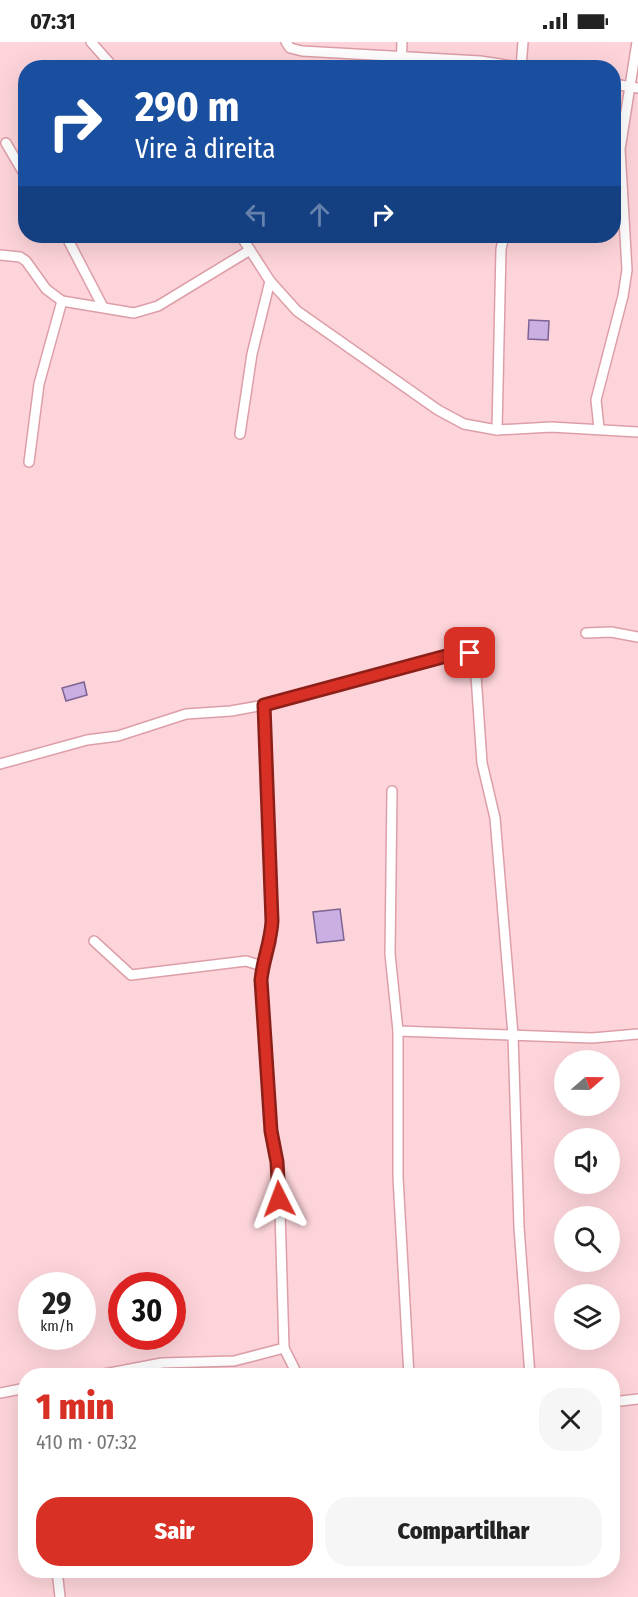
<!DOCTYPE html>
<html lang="pt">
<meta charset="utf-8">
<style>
body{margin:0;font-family:"Fira Sans Condensed",sans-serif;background:#f6f6f6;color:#222;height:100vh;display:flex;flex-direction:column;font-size:22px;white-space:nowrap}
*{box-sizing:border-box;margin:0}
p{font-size:20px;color:#767676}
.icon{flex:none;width:33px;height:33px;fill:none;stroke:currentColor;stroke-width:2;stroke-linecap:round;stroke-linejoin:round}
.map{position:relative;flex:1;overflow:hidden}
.side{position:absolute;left:18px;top:1326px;width:602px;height:210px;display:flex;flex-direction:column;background:#fff;border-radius:24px;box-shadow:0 6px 24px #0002}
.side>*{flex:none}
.banner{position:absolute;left:18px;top:18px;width:603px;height:183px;border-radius:24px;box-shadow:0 6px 24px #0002;background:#1a4fa0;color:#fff;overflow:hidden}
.needle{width:39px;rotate:70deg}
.controls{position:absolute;left:554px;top:1008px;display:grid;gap:12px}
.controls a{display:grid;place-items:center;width:66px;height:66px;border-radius:50%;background:#fff;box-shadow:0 6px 24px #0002;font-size:30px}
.speed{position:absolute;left:18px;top:1230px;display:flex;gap:12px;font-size:30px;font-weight:700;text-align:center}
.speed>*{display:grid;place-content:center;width:78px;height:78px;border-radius:50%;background:#fff;box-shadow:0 6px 24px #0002;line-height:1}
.speed small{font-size:15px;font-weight:400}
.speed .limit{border:9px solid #d22;background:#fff;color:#111}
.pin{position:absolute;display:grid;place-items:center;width:51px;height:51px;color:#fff;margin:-26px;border-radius:12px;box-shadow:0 3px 9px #0006}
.me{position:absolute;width:66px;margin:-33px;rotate:357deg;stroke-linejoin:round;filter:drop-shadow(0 0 4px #0008)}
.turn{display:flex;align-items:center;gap:21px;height:126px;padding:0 18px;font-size:27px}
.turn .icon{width:78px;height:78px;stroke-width:2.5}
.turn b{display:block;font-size:42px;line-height:51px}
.lanes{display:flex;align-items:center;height:57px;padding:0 18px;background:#0003;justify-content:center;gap:30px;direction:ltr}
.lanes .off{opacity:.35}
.round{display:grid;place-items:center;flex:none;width:63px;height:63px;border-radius:24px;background:#f6f6f6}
.headline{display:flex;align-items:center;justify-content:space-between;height:102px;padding:0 18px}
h1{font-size:36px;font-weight:800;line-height:45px;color:#d93025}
.button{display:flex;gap:12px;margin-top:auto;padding:12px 18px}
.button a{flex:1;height:69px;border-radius:24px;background:#d93025;color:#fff;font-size:24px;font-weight:800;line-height:69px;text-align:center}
.button a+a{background:#f6f6f6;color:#222}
.status{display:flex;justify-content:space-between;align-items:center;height:42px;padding:0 30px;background:#fff;direction:ltr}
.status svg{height:16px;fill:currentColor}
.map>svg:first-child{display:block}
.building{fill:#caafe2;stroke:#7d6392;stroke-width:1.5}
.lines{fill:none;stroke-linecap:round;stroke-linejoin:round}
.street-casing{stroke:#de9ea8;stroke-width:12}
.street{stroke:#fff;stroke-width:9}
.route-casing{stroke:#8d1f18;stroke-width:15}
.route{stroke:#d93025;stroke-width:10}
</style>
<div class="status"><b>07:31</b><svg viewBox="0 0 49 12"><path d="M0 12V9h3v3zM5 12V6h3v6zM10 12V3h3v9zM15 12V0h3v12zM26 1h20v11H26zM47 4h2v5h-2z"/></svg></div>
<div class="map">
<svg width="638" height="1555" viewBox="0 0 638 1555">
<rect width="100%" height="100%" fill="#fdd4da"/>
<g class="building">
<polygon points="529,278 549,279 548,298 528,297"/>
<polygon points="84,640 87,653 66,659 62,646"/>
<polygon points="340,867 344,898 317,901 313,870"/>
</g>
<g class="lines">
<g class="street-casing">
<g id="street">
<polyline points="91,0 114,26"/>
<polyline points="286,0 290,6 302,9 480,19 526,26"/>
<polyline points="401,26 402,0"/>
<polyline points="521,26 523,0"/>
<polyline points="614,42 638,46"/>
<polyline points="6,101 26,135"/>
<polyline points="66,194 103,265"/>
<polyline points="241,194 270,239 297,269 438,368 464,382 497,388 551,385 638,390"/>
<polyline points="0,213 20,215 26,219 46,247 62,259 134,271 158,264 250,208"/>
<polyline points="599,386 596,358 623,254 627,228 620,107 637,0"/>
<polyline points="497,388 501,207 504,194"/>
<polyline points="240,392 252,312 270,239"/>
<polyline points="29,420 39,342 62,259"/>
<polyline points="586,591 611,590 638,595"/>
<polyline points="264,663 272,879 271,900 261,938 262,966 271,1089 279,1135 284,1306 298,1334"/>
<polyline points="0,722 87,698 118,694 186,672 231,669 264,663 461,610 470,611 475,619 482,721 495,776 513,993 519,1185 530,1334"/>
<polyline points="392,749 390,912 398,989 398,1135 409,1334"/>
<polyline points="94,899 131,933 246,919 262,924"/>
<polyline points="398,989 592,996 638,992"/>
<polyline points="94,1334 162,1321 234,1319 284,1306"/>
<polyline points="0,1351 26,1346"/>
<polyline points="612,1360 638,1357"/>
<polyline points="57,1528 60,1555"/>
</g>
</g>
<use href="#street" class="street"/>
</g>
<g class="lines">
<g class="route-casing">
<path id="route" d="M279,1157L277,1120L271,1089L261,938C263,917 271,900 272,879L264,663L461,610L470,611"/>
</g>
<use href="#route" class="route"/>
</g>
</svg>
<div class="controls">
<a><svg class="needle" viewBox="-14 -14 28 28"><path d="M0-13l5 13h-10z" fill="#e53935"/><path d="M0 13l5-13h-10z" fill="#767676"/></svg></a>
<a><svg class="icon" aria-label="sound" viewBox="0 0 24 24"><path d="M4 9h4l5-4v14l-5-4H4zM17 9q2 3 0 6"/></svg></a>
<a><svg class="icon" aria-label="search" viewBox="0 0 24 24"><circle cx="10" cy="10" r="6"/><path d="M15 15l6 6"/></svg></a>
<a><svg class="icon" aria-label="layers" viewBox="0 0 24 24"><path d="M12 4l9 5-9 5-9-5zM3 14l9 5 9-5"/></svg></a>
</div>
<div class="speed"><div>29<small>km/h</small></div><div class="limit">30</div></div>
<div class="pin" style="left:470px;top:611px;background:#d93025"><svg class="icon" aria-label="arrive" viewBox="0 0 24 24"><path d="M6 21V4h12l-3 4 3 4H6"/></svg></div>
<svg class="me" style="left:279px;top:1157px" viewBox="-20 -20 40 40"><path d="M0-17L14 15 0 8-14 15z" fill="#d93025" stroke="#fff" stroke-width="4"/></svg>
<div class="banner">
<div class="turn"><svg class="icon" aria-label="right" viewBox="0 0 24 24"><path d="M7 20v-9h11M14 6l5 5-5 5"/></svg><div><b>290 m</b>Vire à direita</div></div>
<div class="lanes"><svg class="icon off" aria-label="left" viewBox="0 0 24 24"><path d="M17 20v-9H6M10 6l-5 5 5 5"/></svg><svg class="icon off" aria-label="ahead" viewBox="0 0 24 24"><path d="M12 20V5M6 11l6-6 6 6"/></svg><svg class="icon" aria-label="right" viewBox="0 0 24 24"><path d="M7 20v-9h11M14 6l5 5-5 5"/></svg></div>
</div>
<section class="side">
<div class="headline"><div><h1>1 min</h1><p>410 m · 07:32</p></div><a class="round"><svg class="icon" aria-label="close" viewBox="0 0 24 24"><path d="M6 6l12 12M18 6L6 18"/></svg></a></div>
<div class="button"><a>Sair</a><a>Compartilhar</a></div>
</section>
</div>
